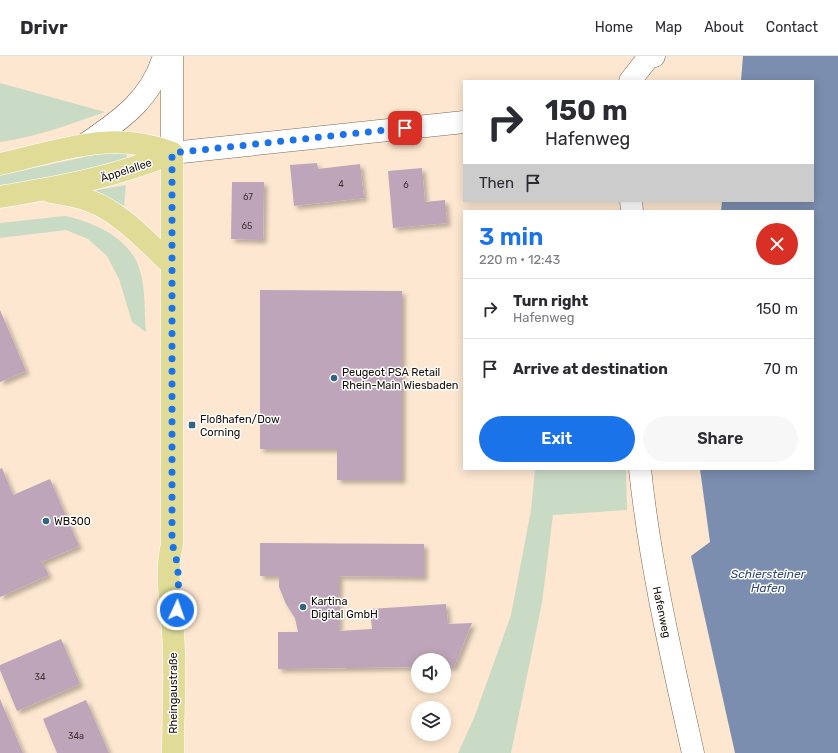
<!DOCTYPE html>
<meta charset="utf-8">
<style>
body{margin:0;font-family:Rubik,sans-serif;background:#f7f7f7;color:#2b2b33;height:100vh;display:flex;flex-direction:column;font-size:15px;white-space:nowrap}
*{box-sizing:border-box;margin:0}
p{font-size:13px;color:#7c7c81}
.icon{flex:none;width:22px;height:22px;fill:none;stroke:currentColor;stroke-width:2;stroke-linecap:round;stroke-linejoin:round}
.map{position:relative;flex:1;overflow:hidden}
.side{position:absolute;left:463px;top:154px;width:351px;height:260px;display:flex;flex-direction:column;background:#fff;border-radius:0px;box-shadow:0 2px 10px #0003}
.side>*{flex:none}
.banner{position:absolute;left:463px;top:24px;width:351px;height:122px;border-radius:0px;box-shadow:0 2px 10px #0003;background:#fff;color:#2b2b33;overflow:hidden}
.tools{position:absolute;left:411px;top:597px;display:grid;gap:8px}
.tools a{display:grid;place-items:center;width:40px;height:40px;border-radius:50%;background:#fff;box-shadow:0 2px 10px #0003;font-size:20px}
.pin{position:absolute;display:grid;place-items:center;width:34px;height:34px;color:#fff;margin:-17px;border-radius:8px;box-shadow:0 2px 6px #0006}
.me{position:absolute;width:44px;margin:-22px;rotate:3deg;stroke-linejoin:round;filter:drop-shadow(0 0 3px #0008)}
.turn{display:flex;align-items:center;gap:14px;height:84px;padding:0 16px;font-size:18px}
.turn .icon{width:52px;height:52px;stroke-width:2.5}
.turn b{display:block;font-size:28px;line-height:34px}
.then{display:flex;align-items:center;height:38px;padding:0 16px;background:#0003;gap:8px;font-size:15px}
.round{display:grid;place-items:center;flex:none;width:42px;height:42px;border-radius:21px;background:#f7f7f7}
.summary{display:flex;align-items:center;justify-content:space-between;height:68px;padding:0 16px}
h1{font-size:24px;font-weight:600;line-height:30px;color:#1a73e8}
.action{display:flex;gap:8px;margin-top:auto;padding:8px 16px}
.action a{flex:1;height:46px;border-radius:24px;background:#1a73e8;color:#fff;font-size:16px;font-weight:600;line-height:46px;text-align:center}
.action a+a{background:#f7f7f7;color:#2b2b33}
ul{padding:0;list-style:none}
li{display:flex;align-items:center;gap:12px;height:60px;padding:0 16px;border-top:1px solid #e1e1e2}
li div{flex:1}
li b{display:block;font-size:15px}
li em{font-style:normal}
header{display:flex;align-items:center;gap:24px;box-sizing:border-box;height:56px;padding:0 20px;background:#fff;border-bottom:1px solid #e1e1e2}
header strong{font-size:19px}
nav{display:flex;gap:22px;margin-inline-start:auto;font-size:14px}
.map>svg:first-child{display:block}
.green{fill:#cadbc5}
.water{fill:#7c8eaf}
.building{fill:#bea5b9;filter:url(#shadow)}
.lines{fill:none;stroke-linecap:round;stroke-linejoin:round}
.minor-casing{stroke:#7c6854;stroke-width:23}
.major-casing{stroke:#fff;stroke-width:23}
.minor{stroke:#fff;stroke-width:22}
.major{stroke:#e0dc98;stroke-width:22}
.route{stroke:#1a73e8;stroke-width:7;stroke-dasharray:0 12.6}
.poi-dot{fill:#316682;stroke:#fff;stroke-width:1.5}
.labels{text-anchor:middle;stroke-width:3;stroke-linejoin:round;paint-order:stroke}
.number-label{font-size:9px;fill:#3f3333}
.street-label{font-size:11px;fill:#150d06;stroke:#fff}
.poi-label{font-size:11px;fill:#150d06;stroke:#fff;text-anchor:start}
.water-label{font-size:12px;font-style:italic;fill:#324a79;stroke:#fff}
</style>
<header>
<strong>Drivr</strong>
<nav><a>Home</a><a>Map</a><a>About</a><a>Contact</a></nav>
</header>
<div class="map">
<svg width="838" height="697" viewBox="0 0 838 697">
<defs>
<filter id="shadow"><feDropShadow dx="3.5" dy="3.5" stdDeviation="2" flood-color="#0004"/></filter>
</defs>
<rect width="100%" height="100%" fill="#fde7d0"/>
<g class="green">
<path d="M0,27L105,56C71,68 36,81 0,86Z"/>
<polygon points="127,94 126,110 56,123 0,129 0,119 114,95"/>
<polygon points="126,129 124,150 95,136 97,134"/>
<path d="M65,160C94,166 132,183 140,215C146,234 144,256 146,276L132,266L119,223L107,200L88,183L66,174L0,182V167Z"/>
<polygon points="535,413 626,413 627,454 553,459 542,547 511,697 458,697 474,662 511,559 531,454"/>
</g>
<polygon class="water" points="743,0 838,0 838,697 735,697 691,500 710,486 700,413 813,413 813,155 721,155 722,145 813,145 813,25 741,25"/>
<g class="building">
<polygon points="317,107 318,113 360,108 364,142 294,150 290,109"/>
<polygon points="422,112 425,146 445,144 447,167 393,172 388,115"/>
<polygon points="232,126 264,126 263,184 231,183"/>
<polygon points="260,234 402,235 402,424 337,424 337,393 260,393"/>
<polygon points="0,254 26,315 0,326"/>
<polygon points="2,412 13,439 50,423 79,490 42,506 49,519 0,541 0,413"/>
<polygon points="260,487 424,488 424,521 339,520 339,575 372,573 370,553 446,548 448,568 472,567 454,611 444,611 444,604 418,604 418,611 278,613 278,576 298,576 295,562 286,548 279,531 279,520 260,520"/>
<polygon points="61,583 80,628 17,655 0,614 0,609"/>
<polygon points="0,643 23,697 0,697"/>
<polygon points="86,644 109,697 57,697 43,663"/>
</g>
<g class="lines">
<g class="minor-casing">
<g id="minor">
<polyline points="172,0 172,97 464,66"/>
<polyline points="630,25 648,2 654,0"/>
<path d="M87,87C122,63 151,43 164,0"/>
<polyline points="631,145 632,155"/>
<path d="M640,413C650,509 672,603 693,697"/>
</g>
</g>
<g class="major-casing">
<g id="major">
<path d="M172,97V488C165,518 171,546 173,577C176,616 173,657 173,697"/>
<path d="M0,108C60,95 112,73 172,97"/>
<path d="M51,136C64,138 77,140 90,145C122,157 147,186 172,209"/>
<path d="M0,141C59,131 117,121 172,97"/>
</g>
</g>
<use href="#minor" class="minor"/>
<use href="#major" class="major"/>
</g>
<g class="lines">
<path class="route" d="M177,554C179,531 180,510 172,488V97L405,72"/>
</g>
<g class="poi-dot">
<circle cx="334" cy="322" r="4"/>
<rect x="188" y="365" width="8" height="8" rx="2"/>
<circle cx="46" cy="465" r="4"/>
<circle cx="303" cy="551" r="4"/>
</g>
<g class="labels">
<g class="number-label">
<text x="341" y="131">4</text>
<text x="406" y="132">6</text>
<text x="248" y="144">67</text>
<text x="247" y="173">65</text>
<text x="40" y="624">34</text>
<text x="76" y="683">34a</text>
</g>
<g class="street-label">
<text transform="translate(126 114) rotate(-18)" y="4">Äppelallee</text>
<text transform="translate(662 556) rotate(78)" y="4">Hafenweg</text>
<text transform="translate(173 637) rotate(-90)" y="4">Rheingaustraße</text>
</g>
<g class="poi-label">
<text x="342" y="320">Peugeot PSA Retail<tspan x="342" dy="13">Rhein-Main Wiesbaden</tspan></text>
<text x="200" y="367">Floßhafen/Dow<tspan x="200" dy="13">Corning</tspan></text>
<text x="54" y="469">WB300</text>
<text x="311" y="549">Kartina<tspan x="311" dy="13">Digital GmbH</tspan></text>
</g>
<g class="water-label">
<text x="768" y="522">Schiersteiner<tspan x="768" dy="14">Hafen</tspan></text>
</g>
</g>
</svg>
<div class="tools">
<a><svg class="icon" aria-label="sound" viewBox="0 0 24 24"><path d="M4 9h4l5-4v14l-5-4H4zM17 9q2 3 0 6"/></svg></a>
<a><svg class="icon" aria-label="layers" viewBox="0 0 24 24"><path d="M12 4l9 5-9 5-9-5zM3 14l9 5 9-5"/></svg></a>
</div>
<div class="pin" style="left:405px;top:72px;background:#d93025"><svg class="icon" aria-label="arrive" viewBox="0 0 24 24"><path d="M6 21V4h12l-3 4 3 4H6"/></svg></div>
<svg class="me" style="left:177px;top:554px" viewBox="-20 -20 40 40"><circle r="17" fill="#1a73e8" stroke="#fff" stroke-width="3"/><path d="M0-11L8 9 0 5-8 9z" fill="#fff"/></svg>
<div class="banner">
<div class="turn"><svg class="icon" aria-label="right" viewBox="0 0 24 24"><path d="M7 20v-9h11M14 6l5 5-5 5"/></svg><div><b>150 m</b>Hafenweg</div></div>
<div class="then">Then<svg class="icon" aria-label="arrive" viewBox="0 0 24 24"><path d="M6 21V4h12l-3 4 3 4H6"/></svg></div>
</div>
<section class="side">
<div class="summary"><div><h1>3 min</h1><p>220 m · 12:43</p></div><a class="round" style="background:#d93025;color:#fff"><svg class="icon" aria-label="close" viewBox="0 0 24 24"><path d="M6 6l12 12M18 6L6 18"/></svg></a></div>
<ul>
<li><svg class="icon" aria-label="right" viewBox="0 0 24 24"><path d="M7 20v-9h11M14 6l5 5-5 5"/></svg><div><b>Turn right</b><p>Hafenweg</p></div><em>150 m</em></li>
<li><svg class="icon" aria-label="arrive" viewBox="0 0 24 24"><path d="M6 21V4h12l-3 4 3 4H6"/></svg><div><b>Arrive at destination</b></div><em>70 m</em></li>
</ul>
<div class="action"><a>Exit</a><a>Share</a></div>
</section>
</div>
